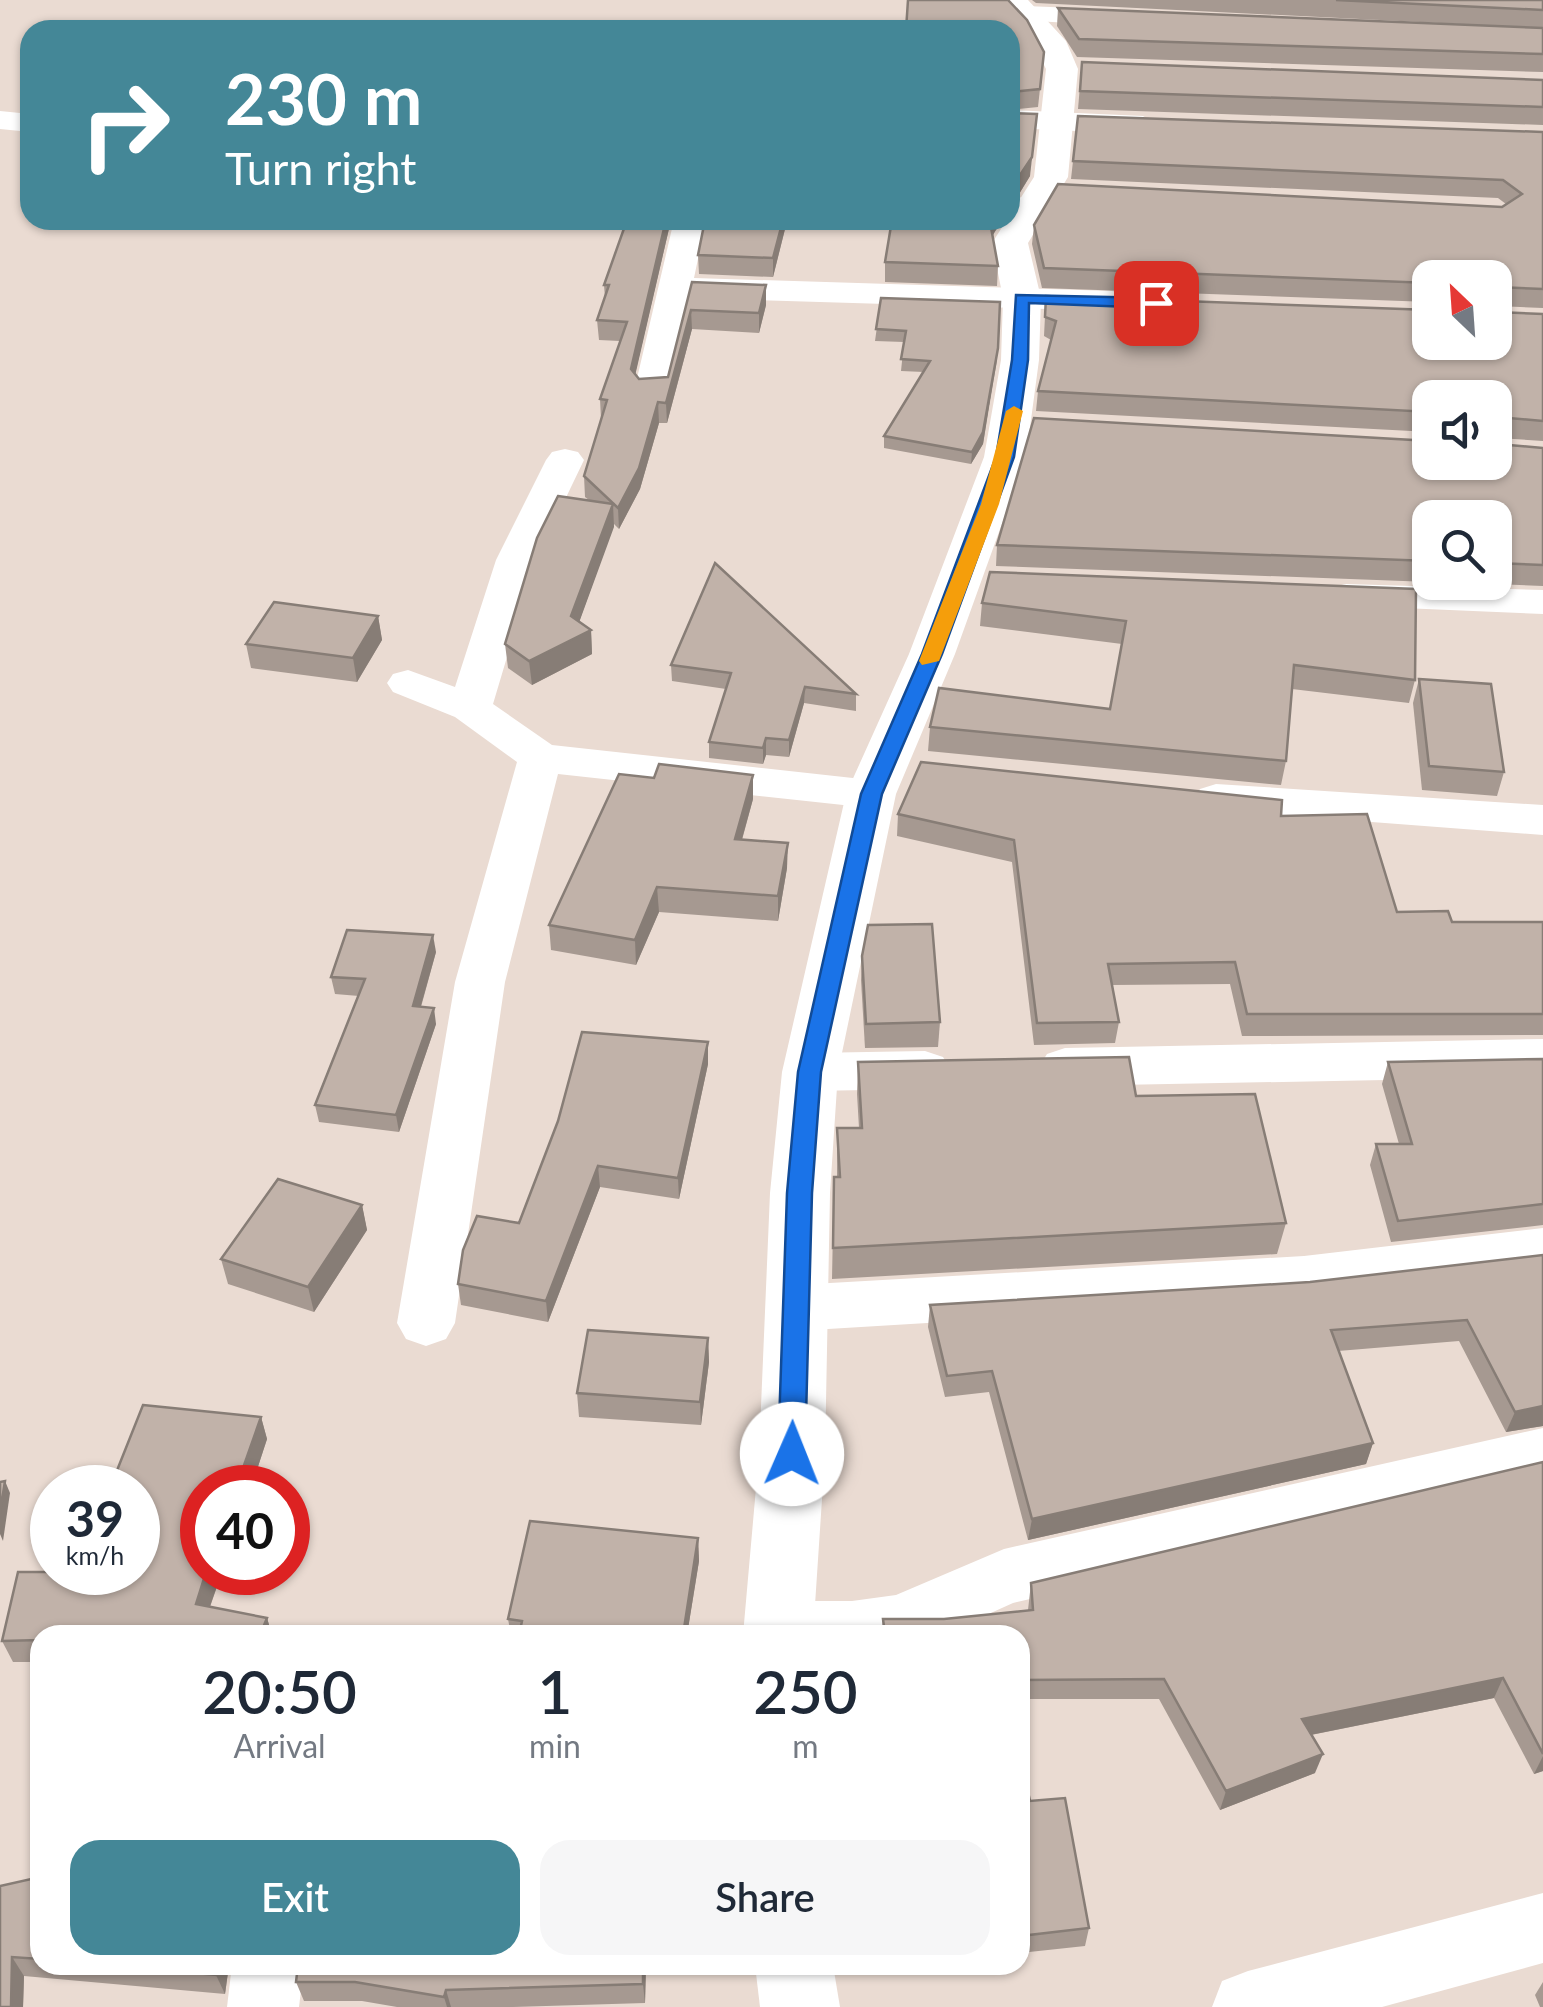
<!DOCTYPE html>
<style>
body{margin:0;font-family:Lato,sans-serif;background:#f6f6f7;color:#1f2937;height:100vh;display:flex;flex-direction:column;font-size:38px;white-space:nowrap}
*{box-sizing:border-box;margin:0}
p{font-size:32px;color:#747a83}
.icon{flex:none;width:55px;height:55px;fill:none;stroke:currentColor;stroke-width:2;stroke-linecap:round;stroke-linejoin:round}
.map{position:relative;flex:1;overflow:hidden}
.sheet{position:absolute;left:30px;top:1625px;width:1000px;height:350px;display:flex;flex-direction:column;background:#fff;border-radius:30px;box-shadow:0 2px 8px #0004}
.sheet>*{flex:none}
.guide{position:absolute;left:20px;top:20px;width:1000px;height:210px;border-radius:30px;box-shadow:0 2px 8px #0004;background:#448797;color:#fff;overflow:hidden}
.needle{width:65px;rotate:335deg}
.buttons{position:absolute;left:1412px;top:260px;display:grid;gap:20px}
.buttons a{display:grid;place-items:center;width:100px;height:100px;border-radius:20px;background:#fff;box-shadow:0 2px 8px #0004;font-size:50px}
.speed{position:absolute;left:30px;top:1465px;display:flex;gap:20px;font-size:50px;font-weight:700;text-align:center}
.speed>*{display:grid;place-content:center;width:130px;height:130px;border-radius:50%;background:#fff;box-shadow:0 2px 8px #0004;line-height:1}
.speed small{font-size:25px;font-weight:400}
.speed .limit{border:15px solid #d22;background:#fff;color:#111}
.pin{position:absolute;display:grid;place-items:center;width:85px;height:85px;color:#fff;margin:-42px;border-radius:20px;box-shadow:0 5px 15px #0006}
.me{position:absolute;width:110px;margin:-55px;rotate:1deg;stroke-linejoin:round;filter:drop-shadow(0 0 8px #0008)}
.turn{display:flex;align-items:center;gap:35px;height:210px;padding:0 40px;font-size:45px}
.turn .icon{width:130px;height:130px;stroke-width:2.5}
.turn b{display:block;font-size:70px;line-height:85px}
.eta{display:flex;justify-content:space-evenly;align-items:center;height:170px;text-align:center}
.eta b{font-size:60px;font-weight:600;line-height:70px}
.button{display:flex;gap:20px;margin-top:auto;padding:20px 40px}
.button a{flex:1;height:115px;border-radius:30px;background:#448797;color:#fff;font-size:40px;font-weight:600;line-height:115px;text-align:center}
.button a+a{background:#f6f6f7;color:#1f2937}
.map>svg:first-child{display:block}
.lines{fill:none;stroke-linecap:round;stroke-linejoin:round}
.lane{fill:#fff;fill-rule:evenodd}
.street{fill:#fff;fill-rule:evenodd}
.secondary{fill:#fff;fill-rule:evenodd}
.wall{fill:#a69991}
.shaded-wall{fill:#877d76}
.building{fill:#c1b2a9;stroke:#877d76;stroke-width:2.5}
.route{fill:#1a73e8;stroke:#114b97;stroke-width:2.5}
.slow{fill:#f59e0b}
</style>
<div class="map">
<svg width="1543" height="2007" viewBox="0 0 1543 2007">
<rect width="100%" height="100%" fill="#eadbd2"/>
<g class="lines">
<polygon class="lane" points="1010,197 1035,198 1043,203 1035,208 1010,207"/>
<g class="street">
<polygon points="1025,6 1125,10 1139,18 1125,26 1015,20 1011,14 1015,8"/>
<polygon points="1010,110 1143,116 1158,125 1143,134 1010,128"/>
<polygon points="0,111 30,114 30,132 0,129"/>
<polygon points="674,220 706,220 694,278 1112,291 1124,294 1129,301 1124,308 1112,311 690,298 671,387 666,395 640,395 635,387"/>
<polygon points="565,449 578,452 584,460 536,560 493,704 552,745 871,780 887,784 894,794 887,804 871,808 558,774 505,982 455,1323 446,1339 426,1346 406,1339 397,1323 455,982 517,762 455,717 393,692 387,683 393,674 408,670 455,687 496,560 546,460 552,452"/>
<polygon points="1346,584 1543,590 1543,614 1332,605 1326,596 1332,587"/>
<polygon points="1216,784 1543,805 1543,835 1200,809 1193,799 1200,789"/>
<polygon points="1543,1039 1543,1077 1065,1086 1047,1080 1039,1067 1047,1054 1065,1048"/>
<polygon points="925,1051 943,1057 951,1070 943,1083 925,1089 810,1091 792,1085 784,1072 792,1059 810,1053"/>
<polygon points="1543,1228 1543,1272 1304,1300 795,1331 775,1324 767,1308 775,1292 795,1285 1304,1256"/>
<polygon points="1543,1428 1543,1480 1013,1603 942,1635 748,1635 746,1630 755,1609 778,1601 852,1601 896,1595 1004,1549"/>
<polygon points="1543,1893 1543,1963 1382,2007 1212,2007 1222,1981 1248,1971"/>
<polygon points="232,1965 304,1965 299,2007 227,2007"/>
</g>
<g class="secondary">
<polygon points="995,0 1028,0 1066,41 1078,69 1068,177 1028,243 1041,298 1039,360 1026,457 955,654 896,794 838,1072 830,1193 825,1454 813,1635 743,1635 759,1454 770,1193 782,1072 846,794 909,654 984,457 1001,360 1003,298 992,243 1034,177 1046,69 1029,35"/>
<polygon points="755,1965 833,1965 840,2007 760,2007"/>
</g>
</g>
<g class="wall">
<polygon points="1032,0 1543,0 1543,28 1036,3"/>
<polygon points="1058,8 1543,28 1543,72 1077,57 1057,26"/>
<polygon points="1010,30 1044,52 1038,107 1010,110"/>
<polygon points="1082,62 1543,80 1543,125 1078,109"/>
<polygon points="1010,113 1030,176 1019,194 1010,194"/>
<polygon points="1078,116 1543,132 1543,308 1497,306 1497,312 1543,314 1543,441 1498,438 1498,444 1543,448 1543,586 1444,582 1495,582 1495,518 1430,518 1430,582 996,566 997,545 1495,462 1430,398 1430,432 1036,411 1038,391 1051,340 1044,336 1046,296 1495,342 1430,278 1430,302 1042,288 1032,244 1034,225 1502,207 1506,204 1498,198 1071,179"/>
<polygon points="627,220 671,220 635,374 639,379 668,377 692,282 766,305 759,333 692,329 667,423 659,423 640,489 619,529 614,524 579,622 591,630 592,654 532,685 508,668 505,644 589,500 585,497 584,476 601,419 600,399 620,341 599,340 597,320 605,298 604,285"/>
<polygon points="783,220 785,220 785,229 773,277 699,274 698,255"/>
<polygon points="892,220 1002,220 993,235 998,266 997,286 885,282 885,262"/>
<polygon points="881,298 997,360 983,444 971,464 884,448 884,436 924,372 901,371 904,342 875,341"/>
<polygon points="715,563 856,694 856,711 804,703 789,757 766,755 763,764 709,758 709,742 726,689 672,681 671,665"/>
<polygon points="990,572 1415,680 1409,703 1292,689 1286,761 1281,785 928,751 930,727 1110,709 1122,644 980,626 982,603"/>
<polygon points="378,616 382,640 357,682 251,668 246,644"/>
<polygon points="1419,679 1504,772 1497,796 1422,790 1413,703"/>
<polygon points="753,799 742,840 787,868 778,921 659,912 636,965 551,950 549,925"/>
<polygon points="898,814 1281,816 1397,912 1452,922 1543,922 1543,1035 1242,1036 1230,984 1112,985 1119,1022 1115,1043 1034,1045 1012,862 897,836"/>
<polygon points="436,952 421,1007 436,1024 399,1132 319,1122 315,1105 359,996 335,994 331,977"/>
<polygon points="862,956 940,1022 938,1047 865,1048 861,980"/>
<polygon points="708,1042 708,1064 679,1199 600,1187 548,1322 461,1305 458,1284 519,1223 558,1121"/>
<polygon points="1543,1059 1543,1225 1391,1242 1370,1165 1376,1144 1399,1144 1382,1084 1388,1062"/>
<polygon points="858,1062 1136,1096 1286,1223 1277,1254 832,1279 834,1177 837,1177 837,1128 859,1128 857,1094"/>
<polygon points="362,1205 367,1230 314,1312 228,1284 221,1259"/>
<polygon points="1543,1255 1543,1426 1506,1432 1459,1341 1338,1351 1373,1443 1366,1464 1028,1540 989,1392 945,1397 928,1327 930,1305 1310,1282"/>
<polygon points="708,1338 709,1362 701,1425 579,1417 577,1393"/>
<polygon points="143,1405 261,1417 267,1439 251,1488 202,1488 202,1572 222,1572 210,1607 267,1618 272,1635 40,1635 40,1662 13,1662 2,1641 18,1572 138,1572 138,1488 110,1488"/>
<polygon points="1543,1462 1543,1771 1534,1774 1494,1698 1311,1735 1315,1773 1220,1810 1159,1699 1020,1699 1020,1635 882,1635 883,1619 944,1619 1028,1610 1031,1583"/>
<polygon points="698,1538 699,1561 687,1635 511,1635 508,1619"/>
<polygon points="1020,1754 1030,1801 1089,1928 1085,1946 1020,1953"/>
<polygon points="40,1877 40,1965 229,1965 225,1994 24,1976 23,2007 0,2007 0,1886"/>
<polygon points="298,1965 646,1965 645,2003 513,2007 397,2007 362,2001 304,2001 296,1982"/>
<polygon points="1543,1982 1543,2007 1540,2007 1535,1995"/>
</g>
<g class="shaded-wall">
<polygon points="1037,114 1030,176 1019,194 1020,175"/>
<polygon points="666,220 671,220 632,389 631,369"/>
<polygon points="783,220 785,220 785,229 773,277 773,258"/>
<polygon points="992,220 1002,220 989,241 990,222"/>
<polygon points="766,285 766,305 759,333 759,313"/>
<polygon points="691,310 692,329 667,423 666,403"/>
<polygon points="998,348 983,444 971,464 972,452"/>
<polygon points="658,402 659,423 640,489 619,529 618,508"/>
<polygon points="613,504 614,527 573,639 591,630 592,654 532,685 529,661 571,616"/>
<polygon points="378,616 382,640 357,682 353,658"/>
<polygon points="805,687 804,703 789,757 789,740"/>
<polygon points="766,738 766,755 763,764 763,748"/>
<polygon points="753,775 753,799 735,864 735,839"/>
<polygon points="788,843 787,868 778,921 778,896"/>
<polygon points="657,887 659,912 636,965 635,940"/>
<polygon points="433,935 436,952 416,1023 413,1006"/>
<polygon points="434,1008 436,1024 399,1132 396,1115"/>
<polygon points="708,1042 708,1064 679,1199 678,1178"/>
<polygon points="598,1166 600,1187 548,1322 546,1301"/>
<polygon points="362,1205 367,1230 314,1312 308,1287"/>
<polygon points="708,1338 709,1362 701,1425 700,1402"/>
<polygon points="1543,1406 1543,1426 1506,1432 1515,1412"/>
<polygon points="261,1417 267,1439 251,1488 236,1488"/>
<polygon points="1373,1443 1366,1464 1028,1540 1032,1519"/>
<polygon points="5,1481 10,1493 3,1541 0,1534 0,1513"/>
<polygon points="698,1538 699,1561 687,1635 683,1635"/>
<polygon points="206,1572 222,1572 203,1626 196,1604"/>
<polygon points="267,1618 272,1635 260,1635"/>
<polygon points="1503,1678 1494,1698 1295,1738 1302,1719"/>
<polygon points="1323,1754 1315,1773 1220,1810 1226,1791"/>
<polygon points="1543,1756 1543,1771 1534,1774"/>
<polygon points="12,1957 24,1976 23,2007 11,2007"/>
<polygon points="218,1965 229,1965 225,1994 216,1975"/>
<polygon points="643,1965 646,1965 645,2003 643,1984"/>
<polygon points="446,1990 451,2007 447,2007 444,1997"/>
</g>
<g class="building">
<polygon points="908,0 1008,0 1027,20 1044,52 1040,89 1010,92 1010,30 906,30"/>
<polygon points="1336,0 1543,0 1543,10"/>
<polygon points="1058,8 1543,28 1543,54 1079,39"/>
<polygon points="1082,62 1543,80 1543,107 1080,91"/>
<polygon points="1010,113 1037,114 1032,157 1020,175 1010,176"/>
<polygon points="1078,116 1543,132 1543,289 1497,287 1497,312 1543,314 1543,421 1498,417 1498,444 1543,448 1543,565 1495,563 1495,518 1430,518 1430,561 997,545 1034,418 1430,441 1430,462 1495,462 1495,398 1430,398 1430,412 1038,391 1056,321 1045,317 1046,296 1430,310 1430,342 1495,342 1495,278 1430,278 1430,283 1044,268 1034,225 1058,184 1502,207 1522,194 1503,180 1073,161"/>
<polygon points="627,220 666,220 631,369 639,379 668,377 692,282 766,285 759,313 691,310 666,403 658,402 639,468 618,508 584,476 607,400 600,399 627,322 597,320 609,285 604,285"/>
<polygon points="705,220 783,220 773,258 698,255"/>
<polygon points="892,220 992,220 990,222 998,266 885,262"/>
<polygon points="881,298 1000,302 998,348 983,432 972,452 884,436 930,361 901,359 906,331 876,329"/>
<polygon points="558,496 613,504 571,616 591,630 529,661 505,644 537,538"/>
<polygon points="715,563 856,694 805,687 789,740 766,738 763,748 709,742 731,673 671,665"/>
<polygon points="990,572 1416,589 1415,680 1294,665 1286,761 930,727 939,688 1110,709 1126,621 982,603"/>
<polygon points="274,602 378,616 353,658 246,644"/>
<polygon points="1419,679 1491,684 1504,772 1429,766"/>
<polygon points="921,762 1282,800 1281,816 1367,814 1397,912 1448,911 1452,922 1543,922 1543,1014 1247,1014 1235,962 1108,964 1119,1022 1037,1023 1014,840 898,814"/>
<polygon points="659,764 753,775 735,839 788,843 778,896 657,887 635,940 549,925 619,774 654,778"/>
<polygon points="932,924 940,1022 866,1024 862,956 868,925"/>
<polygon points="347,930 433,935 413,1006 434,1008 396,1115 315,1105 365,979 331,977"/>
<polygon points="582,1032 708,1042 678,1178 598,1166 546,1301 458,1284 463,1250 477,1216 519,1223 558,1121"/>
<polygon points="1129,1057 1136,1096 1255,1094 1286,1223 833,1248 834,1177 840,1177 837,1128 862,1128 858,1062"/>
<polygon points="1543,1059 1543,1204 1398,1221 1376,1144 1412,1144 1388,1062"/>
<polygon points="278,1179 362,1205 308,1287 221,1259"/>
<polygon points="1543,1255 1543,1406 1515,1412 1467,1320 1331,1330 1373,1443 1032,1519 992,1371 947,1376 930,1305 1310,1282"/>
<polygon points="588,1330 708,1338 700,1402 577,1393"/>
<polygon points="143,1405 261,1417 236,1488 202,1488 202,1572 206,1572 196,1604 267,1618 260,1635 40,1635 40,1640 2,1641 18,1572 138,1572 138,1488 110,1488"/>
<polygon points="1543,1462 1543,1754 1503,1678 1302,1719 1323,1754 1226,1791 1164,1679 1020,1680 1020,1635 885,1635 883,1619 944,1619 1033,1610 1031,1583"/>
<polygon points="5,1481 0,1513 0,1482"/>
<polygon points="530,1521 698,1538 683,1635 519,1635 522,1621 508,1619"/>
<polygon points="1020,1754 1030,1801 1065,1798 1089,1928 1020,1936"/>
<polygon points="40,1877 40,1959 12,1957 11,2007 0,2007 0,1886"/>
<polygon points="106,1965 218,1965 216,1975"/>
<polygon points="298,1965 643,1965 643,1984 446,1990 444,1997 355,1982 296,1982"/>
</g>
<polygon class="route" points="1016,295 1156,298 1163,303 1156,308 1029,303 1028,360 1014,457 942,654 882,794 821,1072 812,1193 805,1454 801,1462 782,1462 778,1454 787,1193 798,1072 861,794 922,654 996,457 1012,360"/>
<polygon class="slow" points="1014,406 1023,411 999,504 939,661 922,665 919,661 981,504 1006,411"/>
</svg>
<div class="buttons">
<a><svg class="needle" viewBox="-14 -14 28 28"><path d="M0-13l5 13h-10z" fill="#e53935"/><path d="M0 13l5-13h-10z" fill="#747a83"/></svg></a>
<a><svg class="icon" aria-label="sound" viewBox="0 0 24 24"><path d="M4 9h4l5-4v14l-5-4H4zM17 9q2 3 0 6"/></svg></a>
<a><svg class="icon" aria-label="search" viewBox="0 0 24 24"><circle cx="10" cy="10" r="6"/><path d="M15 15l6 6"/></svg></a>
</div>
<div class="speed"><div>39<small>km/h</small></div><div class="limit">40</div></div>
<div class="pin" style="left:1156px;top:303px;background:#d93025"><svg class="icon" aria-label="arrive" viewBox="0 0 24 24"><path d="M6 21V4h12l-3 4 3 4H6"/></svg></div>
<svg class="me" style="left:792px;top:1454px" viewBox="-20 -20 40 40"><circle r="19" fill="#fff"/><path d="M0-13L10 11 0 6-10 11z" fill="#1a73e8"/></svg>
<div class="guide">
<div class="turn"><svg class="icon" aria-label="right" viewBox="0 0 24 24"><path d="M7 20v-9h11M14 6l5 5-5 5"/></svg><div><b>230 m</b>Turn right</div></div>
</div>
<section class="sheet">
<div class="eta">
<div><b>20:50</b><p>Arrival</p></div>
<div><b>1</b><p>min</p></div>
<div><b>250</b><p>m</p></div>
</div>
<div class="button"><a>Exit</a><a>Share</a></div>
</section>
</div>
